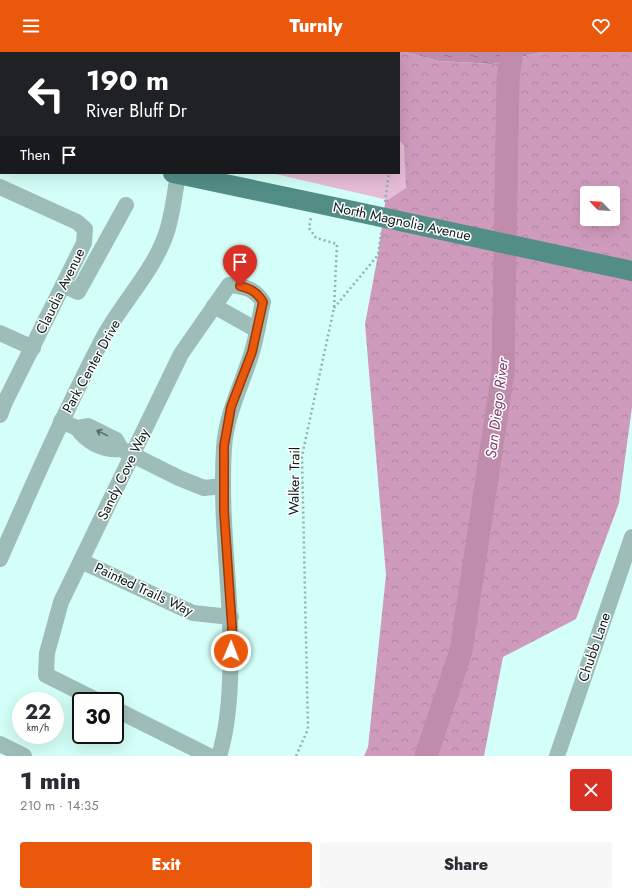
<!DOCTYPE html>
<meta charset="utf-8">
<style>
body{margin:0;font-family:Jost,sans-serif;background:#f7f7f7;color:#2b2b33;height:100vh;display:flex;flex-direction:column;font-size:15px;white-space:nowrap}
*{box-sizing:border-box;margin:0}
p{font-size:13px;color:#7c7c81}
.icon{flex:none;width:22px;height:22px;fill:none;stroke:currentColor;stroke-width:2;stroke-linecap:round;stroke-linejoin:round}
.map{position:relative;height:704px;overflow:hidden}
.details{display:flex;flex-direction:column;background:#fff;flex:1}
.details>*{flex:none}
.banner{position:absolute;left:0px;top:0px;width:400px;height:122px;box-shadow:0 4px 16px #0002;background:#202124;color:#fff;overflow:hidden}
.needle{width:26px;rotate:295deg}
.controls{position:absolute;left:580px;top:134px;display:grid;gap:8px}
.controls a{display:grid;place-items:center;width:40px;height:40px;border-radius:4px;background:#fff;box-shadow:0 4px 16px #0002;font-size:20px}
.speed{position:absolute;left:12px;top:640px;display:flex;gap:8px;font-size:20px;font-weight:700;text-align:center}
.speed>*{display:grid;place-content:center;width:52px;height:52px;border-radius:50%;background:#fff;box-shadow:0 4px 16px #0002;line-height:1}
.speed small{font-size:10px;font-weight:400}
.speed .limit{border:2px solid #111;border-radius:6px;background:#fff;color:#111}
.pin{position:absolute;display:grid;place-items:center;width:34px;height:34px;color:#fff;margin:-41px -17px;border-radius:50% 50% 50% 0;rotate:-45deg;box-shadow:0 0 4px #0007}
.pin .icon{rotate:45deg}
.me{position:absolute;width:44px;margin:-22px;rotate:1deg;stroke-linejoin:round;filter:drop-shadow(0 0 3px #0008)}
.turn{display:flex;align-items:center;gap:14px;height:84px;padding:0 20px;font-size:18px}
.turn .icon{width:52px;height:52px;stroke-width:2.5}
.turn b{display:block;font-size:28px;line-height:34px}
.then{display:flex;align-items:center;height:38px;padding:0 20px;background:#0003;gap:8px;font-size:15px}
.round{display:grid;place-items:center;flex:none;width:42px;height:42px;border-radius:4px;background:#f7f7f7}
.overview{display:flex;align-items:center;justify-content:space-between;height:68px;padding:0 20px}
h1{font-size:24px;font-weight:800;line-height:30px}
.primary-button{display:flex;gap:8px;margin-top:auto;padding:8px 20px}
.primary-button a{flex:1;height:46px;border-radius:4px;background:#ea580c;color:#fff;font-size:16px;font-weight:800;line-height:46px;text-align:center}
.primary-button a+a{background:#f7f7f7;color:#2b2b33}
header{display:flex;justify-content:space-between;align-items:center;height:52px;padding:0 20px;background:#ea580c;color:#fff;font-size:18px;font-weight:800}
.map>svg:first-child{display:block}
.forest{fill:url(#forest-crowns);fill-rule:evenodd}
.park{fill:#e6bcd6}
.water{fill:url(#water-ripples)}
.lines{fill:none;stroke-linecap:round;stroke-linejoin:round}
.river{stroke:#bf8cac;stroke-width:23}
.path{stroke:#8fb2ad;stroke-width:2.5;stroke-dasharray:2 3;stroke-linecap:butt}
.minor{stroke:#9fbdb8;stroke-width:16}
.major{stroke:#528e86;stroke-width:20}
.major-bridge{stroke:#528e86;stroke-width:20}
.oneway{stroke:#546c68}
.route-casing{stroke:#983908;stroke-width:10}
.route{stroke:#ea580c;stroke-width:7}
.labels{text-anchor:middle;stroke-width:3;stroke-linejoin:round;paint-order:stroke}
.street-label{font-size:14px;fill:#0a1b19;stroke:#fff}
.water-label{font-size:15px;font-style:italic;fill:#7c3c68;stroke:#fff}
</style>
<header><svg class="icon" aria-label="menu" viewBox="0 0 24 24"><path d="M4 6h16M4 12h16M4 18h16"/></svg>Turnly<svg class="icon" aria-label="heart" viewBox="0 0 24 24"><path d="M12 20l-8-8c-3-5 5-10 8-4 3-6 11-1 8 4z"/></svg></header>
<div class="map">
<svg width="632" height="704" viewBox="0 0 632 704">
<defs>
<pattern id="forest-crowns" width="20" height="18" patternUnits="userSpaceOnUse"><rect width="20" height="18" fill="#cf9bbc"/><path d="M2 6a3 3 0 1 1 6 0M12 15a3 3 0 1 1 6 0" fill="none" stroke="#b085a1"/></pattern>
<pattern id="water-ripples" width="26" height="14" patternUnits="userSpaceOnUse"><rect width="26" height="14" fill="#bf8cac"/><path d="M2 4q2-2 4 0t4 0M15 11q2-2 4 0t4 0" fill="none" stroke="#99728b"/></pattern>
</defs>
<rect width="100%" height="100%" fill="#d3fff8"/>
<path class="forest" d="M212,0H406L439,9L493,12L542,0H632V355L619,451L576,567L503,605L484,704H364L368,695L386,523L365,272L378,203L389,121H399V1ZM587,141H613V167H587Z"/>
<polygon class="park" points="399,88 404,93 406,136 388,148 271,121 399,121"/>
<polygon class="water" points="406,0 542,0 493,12 439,9"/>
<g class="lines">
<polyline class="river" points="426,704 461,599 503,320 508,28 512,0"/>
<g class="path">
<polyline points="181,1 181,0"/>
<polyline points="198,1 199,0"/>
<polyline points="385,150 389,121"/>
<polyline points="334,256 378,203 381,181"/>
<polyline points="296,704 308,677 302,404 334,256 337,192 316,186 309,176 311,165"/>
</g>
<g class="minor">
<polyline points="0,135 77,170 85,177 84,191 5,350 0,363"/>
<polyline points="63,233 78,240 126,153"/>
<polyline points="214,254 257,278"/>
<polyline points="0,281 33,296"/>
<polyline points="61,369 77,376 88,374 116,388 121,397"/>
<path d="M77,376C86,390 104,399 121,397"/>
<polyline points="121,397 179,426 204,436 223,434"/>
<path d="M0,507C32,434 64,361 101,290C120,252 156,218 168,176C173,158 175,140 178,122"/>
<polyline points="81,509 193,561 231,565"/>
<path d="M98,649L46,623L47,601L61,550L181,302L229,233C244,234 255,237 263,250C259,267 257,284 252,300C242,333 226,362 224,396C219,474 234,551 230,629C229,655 227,679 219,704"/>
<polyline points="115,657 209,704"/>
<polyline points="0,692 24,704"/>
<polyline points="557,704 632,485"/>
</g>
<g class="major">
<polyline points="0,88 1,88"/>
<polyline points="173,121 353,159"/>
</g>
<polyline class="major-bridge" points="353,159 632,219"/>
</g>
<defs><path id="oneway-shaft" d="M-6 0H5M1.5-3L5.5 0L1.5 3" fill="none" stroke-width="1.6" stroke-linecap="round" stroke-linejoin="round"/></defs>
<use class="oneway" href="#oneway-shaft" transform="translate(102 381) rotate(-154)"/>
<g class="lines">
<g class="route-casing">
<path id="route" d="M231,599L232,575L224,459V394L231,355L252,300L263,250C257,240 251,237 240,234"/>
</g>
<use href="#route" class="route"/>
</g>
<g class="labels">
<g class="street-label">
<text transform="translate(402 169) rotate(12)" y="5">North Magnolia Avenue</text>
<text transform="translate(60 239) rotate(-64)" y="5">Claudia Avenue</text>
<text transform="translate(91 314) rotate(-61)" y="5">Park Center Drive</text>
<text transform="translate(123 422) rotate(-64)" y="5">Sandy Cove Way</text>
<text transform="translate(294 429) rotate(-89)" y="5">Walker Trail</text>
<text transform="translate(144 537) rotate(25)" y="5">Painted Trails Way</text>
<text transform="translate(594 595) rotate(-71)" y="5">Chubb Lane</text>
</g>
<g class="water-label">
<text transform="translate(497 356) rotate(-83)" y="5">San Diego River</text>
</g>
</g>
</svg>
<div class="controls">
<a><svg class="needle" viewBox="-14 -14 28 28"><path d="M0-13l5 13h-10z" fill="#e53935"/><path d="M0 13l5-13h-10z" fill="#7c7c81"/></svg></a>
</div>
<div class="speed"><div>22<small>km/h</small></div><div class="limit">30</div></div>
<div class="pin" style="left:240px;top:234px;background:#d93025"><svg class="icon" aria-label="arrive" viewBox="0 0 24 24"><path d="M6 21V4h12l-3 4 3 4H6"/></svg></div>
<svg class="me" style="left:231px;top:599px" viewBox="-20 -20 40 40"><circle r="17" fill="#ea580c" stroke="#fff" stroke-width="3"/><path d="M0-11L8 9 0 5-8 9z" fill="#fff"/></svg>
<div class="banner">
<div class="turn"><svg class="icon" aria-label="left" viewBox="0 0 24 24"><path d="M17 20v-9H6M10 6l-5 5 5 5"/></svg><div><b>190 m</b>River Bluff Dr</div></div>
<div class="then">Then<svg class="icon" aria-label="arrive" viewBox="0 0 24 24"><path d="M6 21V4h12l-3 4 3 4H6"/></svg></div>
</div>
</div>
<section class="details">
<div class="overview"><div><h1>1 min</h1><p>210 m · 14:35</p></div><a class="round" style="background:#d93025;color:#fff"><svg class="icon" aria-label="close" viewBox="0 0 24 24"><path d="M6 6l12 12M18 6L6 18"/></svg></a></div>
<div class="primary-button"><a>Exit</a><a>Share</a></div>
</section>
